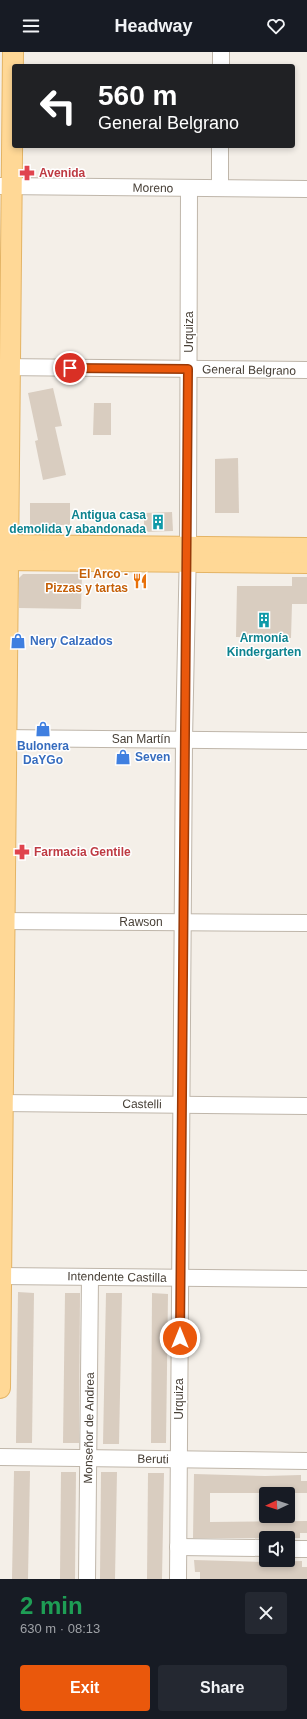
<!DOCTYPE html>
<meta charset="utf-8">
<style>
body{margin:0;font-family:Arial,sans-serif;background:#242831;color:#f1f3f6;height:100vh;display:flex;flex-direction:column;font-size:15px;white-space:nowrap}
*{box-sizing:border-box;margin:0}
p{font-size:13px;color:#9ea1a6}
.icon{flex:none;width:22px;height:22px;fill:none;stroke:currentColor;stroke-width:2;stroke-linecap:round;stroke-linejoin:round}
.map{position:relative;height:1527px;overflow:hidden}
.details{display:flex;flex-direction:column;background:#171b24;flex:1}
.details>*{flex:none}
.hud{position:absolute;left:12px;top:12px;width:283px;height:84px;border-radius:4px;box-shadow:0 2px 6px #0003;background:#202124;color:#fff;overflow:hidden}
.needle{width:26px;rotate:266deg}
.controls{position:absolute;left:259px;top:1435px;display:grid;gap:8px}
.controls a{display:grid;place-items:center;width:36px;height:36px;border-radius:4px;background:#171b24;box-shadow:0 2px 6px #0003;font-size:20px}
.pin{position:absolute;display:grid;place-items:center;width:34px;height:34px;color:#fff;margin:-17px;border:2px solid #fff;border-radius:50%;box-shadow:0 1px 4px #0007}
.me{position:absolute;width:44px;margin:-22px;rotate:0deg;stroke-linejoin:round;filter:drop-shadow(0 0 3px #0008)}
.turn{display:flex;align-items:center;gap:14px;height:84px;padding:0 20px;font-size:18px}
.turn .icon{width:52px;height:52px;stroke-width:2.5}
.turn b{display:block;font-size:28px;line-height:34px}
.round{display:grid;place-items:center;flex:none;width:42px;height:42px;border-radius:4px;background:#242831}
.head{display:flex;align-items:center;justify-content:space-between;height:68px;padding:0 20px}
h1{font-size:24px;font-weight:600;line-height:30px;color:#1e9e55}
.cta{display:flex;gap:8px;margin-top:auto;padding:8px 20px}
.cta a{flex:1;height:46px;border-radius:4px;background:#ea580c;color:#fff;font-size:16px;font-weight:600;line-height:46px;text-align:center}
.cta a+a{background:#242831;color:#f1f3f6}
header{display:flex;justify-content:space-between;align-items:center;height:52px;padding:0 20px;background:#171b24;font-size:18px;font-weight:600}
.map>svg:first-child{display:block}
.building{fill:#d9cdc0}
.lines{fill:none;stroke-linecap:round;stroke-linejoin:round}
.minor-casing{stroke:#bfb6aa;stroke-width:18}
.major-casing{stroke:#e4b465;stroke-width:22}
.minor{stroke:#fff;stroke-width:16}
.major{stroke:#ffd896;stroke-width:20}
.route-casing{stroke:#983908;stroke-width:10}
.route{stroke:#ea580c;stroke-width:7}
.labels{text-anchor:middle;stroke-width:3;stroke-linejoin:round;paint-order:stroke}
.health-label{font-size:12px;font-weight:bold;fill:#be3a42;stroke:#fff;text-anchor:start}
.street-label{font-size:12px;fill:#473f36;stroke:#fff}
.culture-label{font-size:12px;font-weight:bold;fill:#0d838f;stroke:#fff;text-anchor:end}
.food-label{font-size:12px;font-weight:bold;fill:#c56008;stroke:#fff;text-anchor:end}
.shop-label{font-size:12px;font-weight:bold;fill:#366cbe;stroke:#fff;text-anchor:start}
</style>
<header><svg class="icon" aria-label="menu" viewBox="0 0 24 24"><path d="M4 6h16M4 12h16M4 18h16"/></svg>Headway<svg class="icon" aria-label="heart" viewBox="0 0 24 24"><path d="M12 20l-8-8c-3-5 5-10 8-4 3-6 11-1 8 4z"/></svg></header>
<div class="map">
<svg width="307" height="1527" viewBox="0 0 307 1527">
<rect width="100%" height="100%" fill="#f4efe8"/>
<g class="building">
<polygon points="53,336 62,374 55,375 66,423 43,428 35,389 38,388 28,341"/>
<polygon points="94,351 111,351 111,383 93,383"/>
<polygon points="238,406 239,461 215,461 215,407"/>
<rect x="30" y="451" width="40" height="22"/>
<polygon points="172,460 173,479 144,480 144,461"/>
<polygon points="23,522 82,522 81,557 19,556 19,526"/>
<polygon points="292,525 307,525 307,552 292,552 291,586 236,585 237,534 292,534"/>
<polygon points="18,1240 34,1241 32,1391 16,1391"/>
<polygon points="65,1241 80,1241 79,1391 63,1391"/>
<polygon points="106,1241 122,1241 119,1392 103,1392"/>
<polygon points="152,1241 168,1242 166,1391 151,1391"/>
<polygon points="14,1419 30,1419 28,1527 12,1527"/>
<polygon points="61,1420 76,1420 75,1527 60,1527"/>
<polygon points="101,1420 117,1420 115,1527 100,1527"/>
<polygon points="148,1421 164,1421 162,1527 147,1527"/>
<polygon points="194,1422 265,1424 301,1423 301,1429 307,1429 307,1441 210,1441 210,1470 307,1469 307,1481 300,1481 300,1486 193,1486"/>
<polygon points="194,1508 266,1510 302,1509 302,1515 307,1515 307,1527 200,1527 200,1520 195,1520"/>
</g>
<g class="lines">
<g class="minor-casing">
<g id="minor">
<polyline points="221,14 221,0"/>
<polyline points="0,134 307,137"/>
<polyline points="220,136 220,94"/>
<polyline points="0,315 307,318"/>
<polyline points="0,686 307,689"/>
<polyline points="0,869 307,871"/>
<polyline points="0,1051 307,1054"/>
<polyline points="0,1224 307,1227"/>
<polyline points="0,1405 307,1409"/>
<polyline points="178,1495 266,1496"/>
<polyline points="288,1497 307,1497"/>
<polyline points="87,1527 90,1225"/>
<polyline points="178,1527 184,688 188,495 189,136"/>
</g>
</g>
<g class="major-casing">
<g id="major">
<polyline points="0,493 307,496"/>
<polyline points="0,508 307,511"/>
<polyline points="0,1336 13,0"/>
</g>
</g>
<use href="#minor" class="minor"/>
<use href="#major" class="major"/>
</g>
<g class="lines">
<g class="route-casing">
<polyline id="route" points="70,316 188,317 180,1286"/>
</g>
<use href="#route" class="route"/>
</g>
<defs>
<g id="pharmacy-bare" transform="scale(1.2)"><path d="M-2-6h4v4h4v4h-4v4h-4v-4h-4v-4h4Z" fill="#e0444e" stroke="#fff" stroke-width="2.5" paint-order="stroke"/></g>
<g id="building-bare" transform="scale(1.2)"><path d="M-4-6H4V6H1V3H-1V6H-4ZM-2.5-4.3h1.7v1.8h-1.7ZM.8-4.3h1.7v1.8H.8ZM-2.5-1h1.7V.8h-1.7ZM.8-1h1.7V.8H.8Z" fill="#0f9aa8" stroke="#fff" stroke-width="2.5" paint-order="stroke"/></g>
<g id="restaurant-bare" transform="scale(1.2)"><path d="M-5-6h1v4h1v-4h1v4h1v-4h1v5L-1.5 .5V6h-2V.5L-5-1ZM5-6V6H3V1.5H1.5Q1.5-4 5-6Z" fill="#e8710a" stroke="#fff" stroke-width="2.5" paint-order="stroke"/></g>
<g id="shop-bare" transform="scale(1.2)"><path d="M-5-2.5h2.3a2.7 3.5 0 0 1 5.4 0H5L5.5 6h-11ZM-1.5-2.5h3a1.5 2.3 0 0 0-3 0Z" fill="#3f7fe0" stroke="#fff" stroke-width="2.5" paint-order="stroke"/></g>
</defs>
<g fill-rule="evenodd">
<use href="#pharmacy-bare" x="27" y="121"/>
<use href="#building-bare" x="158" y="470"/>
<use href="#restaurant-bare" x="140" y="529"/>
<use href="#building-bare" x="264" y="568"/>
<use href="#shop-bare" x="18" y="589"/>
<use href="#shop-bare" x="43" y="677"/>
<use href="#shop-bare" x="123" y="705"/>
<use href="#pharmacy-bare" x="22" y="800"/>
</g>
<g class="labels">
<g class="health-label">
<text x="39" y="125">Avenida</text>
<text x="34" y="804">Farmacia Gentile</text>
</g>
<g class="street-label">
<text transform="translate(153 136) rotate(1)" y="4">Moreno</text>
<text transform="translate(189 280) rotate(-90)" y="4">Urquiza</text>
<text transform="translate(249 318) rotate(1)" y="4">General Belgrano</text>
<text x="141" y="691">San Martín</text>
<text x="141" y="874">Rawson</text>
<text transform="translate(142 1052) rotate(1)" y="4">Castelli</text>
<text transform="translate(117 1225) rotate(1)" y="4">Intendente Castilla</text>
<text transform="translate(179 1347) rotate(-90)" y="4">Urquiza</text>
<text transform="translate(89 1376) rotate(-89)" y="4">Monseñor de Andrea</text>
<text transform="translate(153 1407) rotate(1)" y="4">Beruti</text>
</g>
<g class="culture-label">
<text x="146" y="467">Antigua casa<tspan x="146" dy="14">demolida y abandonada</tspan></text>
<text x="264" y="590" text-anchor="middle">Armonía<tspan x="264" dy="14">Kindergarten</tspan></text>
</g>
<g class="food-label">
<text x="128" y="526">El Arco -<tspan x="128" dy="14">Pizzas y tartas</tspan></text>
</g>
<g class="shop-label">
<text x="30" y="593">Nery Calzados</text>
<text x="43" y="698" text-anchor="middle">Bulonera<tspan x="43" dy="14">DaYGo</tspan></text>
<text x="135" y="709">Seven</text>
</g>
</g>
</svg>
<div class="controls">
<a><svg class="needle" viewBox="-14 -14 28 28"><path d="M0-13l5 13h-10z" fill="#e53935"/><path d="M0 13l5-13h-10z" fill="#9ea1a6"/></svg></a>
<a><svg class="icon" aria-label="sound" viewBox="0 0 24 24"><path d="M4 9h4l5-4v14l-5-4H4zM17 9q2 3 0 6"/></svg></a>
</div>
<div class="pin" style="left:70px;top:316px;background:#d93025"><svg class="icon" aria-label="arrive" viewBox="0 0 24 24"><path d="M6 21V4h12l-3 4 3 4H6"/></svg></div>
<svg class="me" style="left:180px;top:1286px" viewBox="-20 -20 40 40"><circle r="17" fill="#ea580c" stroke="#fff" stroke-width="3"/><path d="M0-11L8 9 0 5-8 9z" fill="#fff"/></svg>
<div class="hud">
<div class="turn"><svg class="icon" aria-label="left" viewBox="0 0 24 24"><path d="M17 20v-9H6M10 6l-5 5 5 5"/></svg><div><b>560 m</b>General Belgrano</div></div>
</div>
</div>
<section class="details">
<div class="head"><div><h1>2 min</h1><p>630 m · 08:13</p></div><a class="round"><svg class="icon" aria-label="close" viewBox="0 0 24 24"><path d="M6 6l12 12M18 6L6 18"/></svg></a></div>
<div class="cta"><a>Exit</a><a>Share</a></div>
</section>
